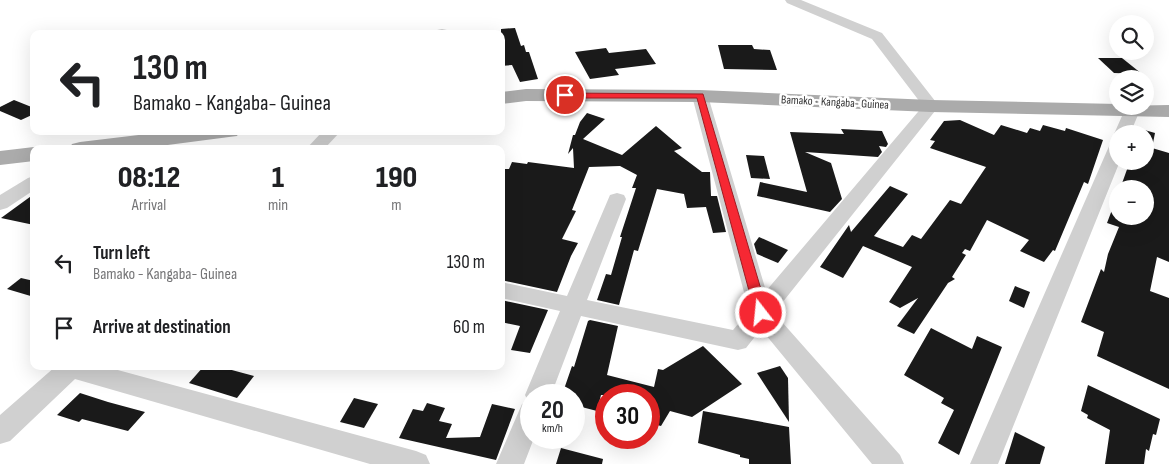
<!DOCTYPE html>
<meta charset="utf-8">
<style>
body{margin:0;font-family:"Sofia Sans Condensed",sans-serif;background:#f2f2f2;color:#202124;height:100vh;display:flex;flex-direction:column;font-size:19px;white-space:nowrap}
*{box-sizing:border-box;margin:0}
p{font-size:16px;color:#757577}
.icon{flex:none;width:28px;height:28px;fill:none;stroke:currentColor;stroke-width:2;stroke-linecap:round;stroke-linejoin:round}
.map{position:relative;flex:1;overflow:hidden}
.details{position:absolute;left:30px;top:145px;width:475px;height:225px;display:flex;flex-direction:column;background:#fff;border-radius:10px;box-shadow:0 5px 20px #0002}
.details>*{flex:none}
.hud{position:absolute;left:30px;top:30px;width:475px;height:105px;border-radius:10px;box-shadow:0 5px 20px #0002;background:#fff;color:#202124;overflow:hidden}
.tools{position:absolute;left:1109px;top:15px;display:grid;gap:10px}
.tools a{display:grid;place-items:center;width:45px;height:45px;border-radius:50%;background:#fff;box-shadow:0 5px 20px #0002;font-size:25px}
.speed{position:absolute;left:520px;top:384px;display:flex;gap:10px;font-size:25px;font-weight:700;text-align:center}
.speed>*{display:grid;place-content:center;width:65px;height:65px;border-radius:50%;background:#fff;box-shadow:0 5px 20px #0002;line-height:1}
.speed small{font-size:12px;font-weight:400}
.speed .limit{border:8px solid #d22;background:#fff;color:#111}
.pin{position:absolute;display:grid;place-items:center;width:42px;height:42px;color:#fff;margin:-21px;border:2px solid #fff;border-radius:50%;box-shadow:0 1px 5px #0007}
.me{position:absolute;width:55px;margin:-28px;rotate:344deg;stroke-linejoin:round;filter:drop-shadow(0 0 4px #0008)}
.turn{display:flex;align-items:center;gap:18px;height:105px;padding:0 20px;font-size:22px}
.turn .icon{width:65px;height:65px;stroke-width:2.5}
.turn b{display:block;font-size:35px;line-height:42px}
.eta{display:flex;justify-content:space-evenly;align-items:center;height:85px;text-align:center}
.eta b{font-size:30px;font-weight:800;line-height:35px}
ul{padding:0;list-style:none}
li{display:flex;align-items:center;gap:15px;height:65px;padding:0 20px}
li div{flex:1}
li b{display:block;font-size:19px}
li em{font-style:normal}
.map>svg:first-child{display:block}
.building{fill:#1a1a1a}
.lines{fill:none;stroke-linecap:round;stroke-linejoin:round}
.minor{fill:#d0d0d0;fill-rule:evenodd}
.major{fill:#ababab;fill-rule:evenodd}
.route{fill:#f62833;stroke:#a01a21}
.labels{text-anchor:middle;stroke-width:5;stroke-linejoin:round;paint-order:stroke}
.far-street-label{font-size:12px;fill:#333;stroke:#fff}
</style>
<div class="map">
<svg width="1169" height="464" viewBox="0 0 1169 464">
<rect width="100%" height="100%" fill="#fff"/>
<g class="building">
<polygon points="515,28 521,46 524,45 526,52 529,52 538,79 520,82 512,65 501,66 501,29"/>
<polygon points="718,45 752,45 754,49 770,50 777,70 724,69"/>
<polygon points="606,48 609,53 646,49 656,64 615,69 619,75 590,79 575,52"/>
<polygon points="1098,58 1122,58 1142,74 1114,73"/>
<polygon points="14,100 34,108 34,114 21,120 0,111 0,107"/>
<polygon points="587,113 605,119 583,139 622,155 656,126 682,148 674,151 702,172 710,172 711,196 717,196 726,232 713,233 706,207 687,208 684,194 657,189 638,251 634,250 619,305 597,300 606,274 611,275 622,237 620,237 636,188 632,188 637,175 620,166 589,167 572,210 576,211 562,239 578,243 571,256 557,292 501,280 501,177 505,169 509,169 512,162 527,164 528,162 574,168 573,148 568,154 573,135 575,135 580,122"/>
<polygon points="960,120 994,135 1001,125 1027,133 1030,128 1040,131 1043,125 1065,131 1066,128 1103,140 1088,184 1084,182 1055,251 1053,250 1044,262 1020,251 1029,240 987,220 970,251 965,249 962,253 966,255 952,277 955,279 948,283 914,334 897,326 918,298 900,308 889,302 912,267 863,246 843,278 820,267 849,225 851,232 890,186 908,194 874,236 903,247 912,235 921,239 950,200 961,204 986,167 930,148 935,141 930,140 944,121"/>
<polygon points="841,129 882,131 888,144 886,147 879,146 882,152 878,157 805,152 831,163 842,199 830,212 757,196 760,182 807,192 790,132 844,134"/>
<polygon points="1141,129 1155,133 1152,148 1169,153 1169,262 1157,257 1150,291 1169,298 1169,389 1097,356 1104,332 1081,322 1101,269 1104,272 1108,254 1119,227 1107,223 1118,194 1118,216 1145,216 1145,189 1120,189 1130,161 1145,161 1145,134 1140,134"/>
<polygon points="746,155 764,156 770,179 751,178"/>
<polygon points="34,194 34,225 1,218"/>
<polygon points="759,237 788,250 778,263 757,254 754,244"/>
<polygon points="21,278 34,281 34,297 7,289"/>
<polygon points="1015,286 1030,292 1024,308 1009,301"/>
<polygon points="501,300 548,310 530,353 511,350 520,326 501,322"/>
<polygon points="590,320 618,326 607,375 654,387 658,369 663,370 703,346 742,384 692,417 670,411 661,426 649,423 649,395 601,395 597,411 574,405 574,395 562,395 572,366 574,367 588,321"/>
<polygon points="931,328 972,349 977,336 1002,347 959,455 938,443 954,410 941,403 944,398 904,375"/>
<polygon points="204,366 217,366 254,376 237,398 189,383"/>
<polygon points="780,366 788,378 789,422 757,373"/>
<polygon points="1088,385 1160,419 1156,435 1153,434 1149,451 1146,449 1144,464 1105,464 1110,430 1087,418 1088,415 1081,411"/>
<polygon points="80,393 108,402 145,412 128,431 82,419 79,422 57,415"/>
<polygon points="354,398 378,404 364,428 340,422"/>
<polygon points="427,403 445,408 439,421 452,424 446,438 480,437 492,404 515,409 496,460 399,438 413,409 423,411"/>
<polygon points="703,411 789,427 791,464 749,464 749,459 740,457 740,455 698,443"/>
<polygon points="1015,432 1045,447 1040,464 1005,464"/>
<polygon points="561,448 603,459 602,464 556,464"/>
</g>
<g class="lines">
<g class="minor">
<polygon points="785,0 801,0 882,33 939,106 774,313 900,455 904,464 872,464 761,329 746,348 738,350 581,316 551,395 531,395 531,438 534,438 524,464 496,464 522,404 528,401 525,395 560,311 501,298 501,282 567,296 610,195 617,193 624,195 626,199 587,300 733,330 749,311 692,96 695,93 705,93 708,96 766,291 923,106 872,39 787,3"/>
<polygon points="442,29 447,30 449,34 435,34 437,30"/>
<polygon points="1126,107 1138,107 1140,110 1130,134 1118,134 1116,138 1114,134"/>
<polygon points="323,131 341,131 324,149 306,149"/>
<polygon points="1118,139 1118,161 1120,161 998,464 970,464 1110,144 1112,140"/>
<polygon points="34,176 34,190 7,208 0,210 0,195 28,178"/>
<polygon points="56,366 103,366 416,451 426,455 430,464 370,464 75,379 10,441 0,444 0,415"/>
</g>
<g class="major">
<polygon points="526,89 700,90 931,100 1118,104 1118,106 1169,105 1169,117 931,112 700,102 526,101 501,104 501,92"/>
<polygon points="172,131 240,131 237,136 229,137 137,149 69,149 72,144 80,142"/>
<polygon points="34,147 40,149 34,149 34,161 0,165 0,151"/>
</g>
</g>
<polygon class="route" points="562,93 703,94 768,313 766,317 757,317 755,313 697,98 565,98 562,97"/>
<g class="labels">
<g class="far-street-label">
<text transform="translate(835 102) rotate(3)" y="4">Bamako - Kangaba- Guinea</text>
</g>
</g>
</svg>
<div class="tools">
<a><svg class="icon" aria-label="search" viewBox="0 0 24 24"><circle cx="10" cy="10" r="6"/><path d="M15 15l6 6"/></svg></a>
<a><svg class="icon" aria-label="layers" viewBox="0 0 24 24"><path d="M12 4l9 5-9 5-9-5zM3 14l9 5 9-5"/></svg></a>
<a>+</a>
<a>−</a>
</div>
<div class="speed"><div>20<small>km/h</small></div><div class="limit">30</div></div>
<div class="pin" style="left:565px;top:95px;background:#d93025"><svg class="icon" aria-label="arrive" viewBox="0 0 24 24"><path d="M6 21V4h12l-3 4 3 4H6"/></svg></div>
<svg class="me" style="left:761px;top:313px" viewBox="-20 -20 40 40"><circle r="17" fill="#f62833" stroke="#fff" stroke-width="3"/><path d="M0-11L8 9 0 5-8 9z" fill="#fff"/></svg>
<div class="hud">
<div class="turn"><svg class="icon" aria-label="left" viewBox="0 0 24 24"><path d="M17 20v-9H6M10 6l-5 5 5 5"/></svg><div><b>130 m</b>Bamako - Kangaba- Guinea</div></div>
</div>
<section class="details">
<div class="eta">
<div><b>08:12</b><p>Arrival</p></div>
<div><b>1</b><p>min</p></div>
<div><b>190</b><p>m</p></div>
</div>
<ul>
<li><svg class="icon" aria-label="left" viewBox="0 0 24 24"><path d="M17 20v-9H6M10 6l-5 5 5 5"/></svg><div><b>Turn left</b><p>Bamako - Kangaba- Guinea</p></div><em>130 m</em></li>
<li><svg class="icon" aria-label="arrive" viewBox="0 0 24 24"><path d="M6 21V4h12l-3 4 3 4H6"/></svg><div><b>Arrive at destination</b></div><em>60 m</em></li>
</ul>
</section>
</div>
